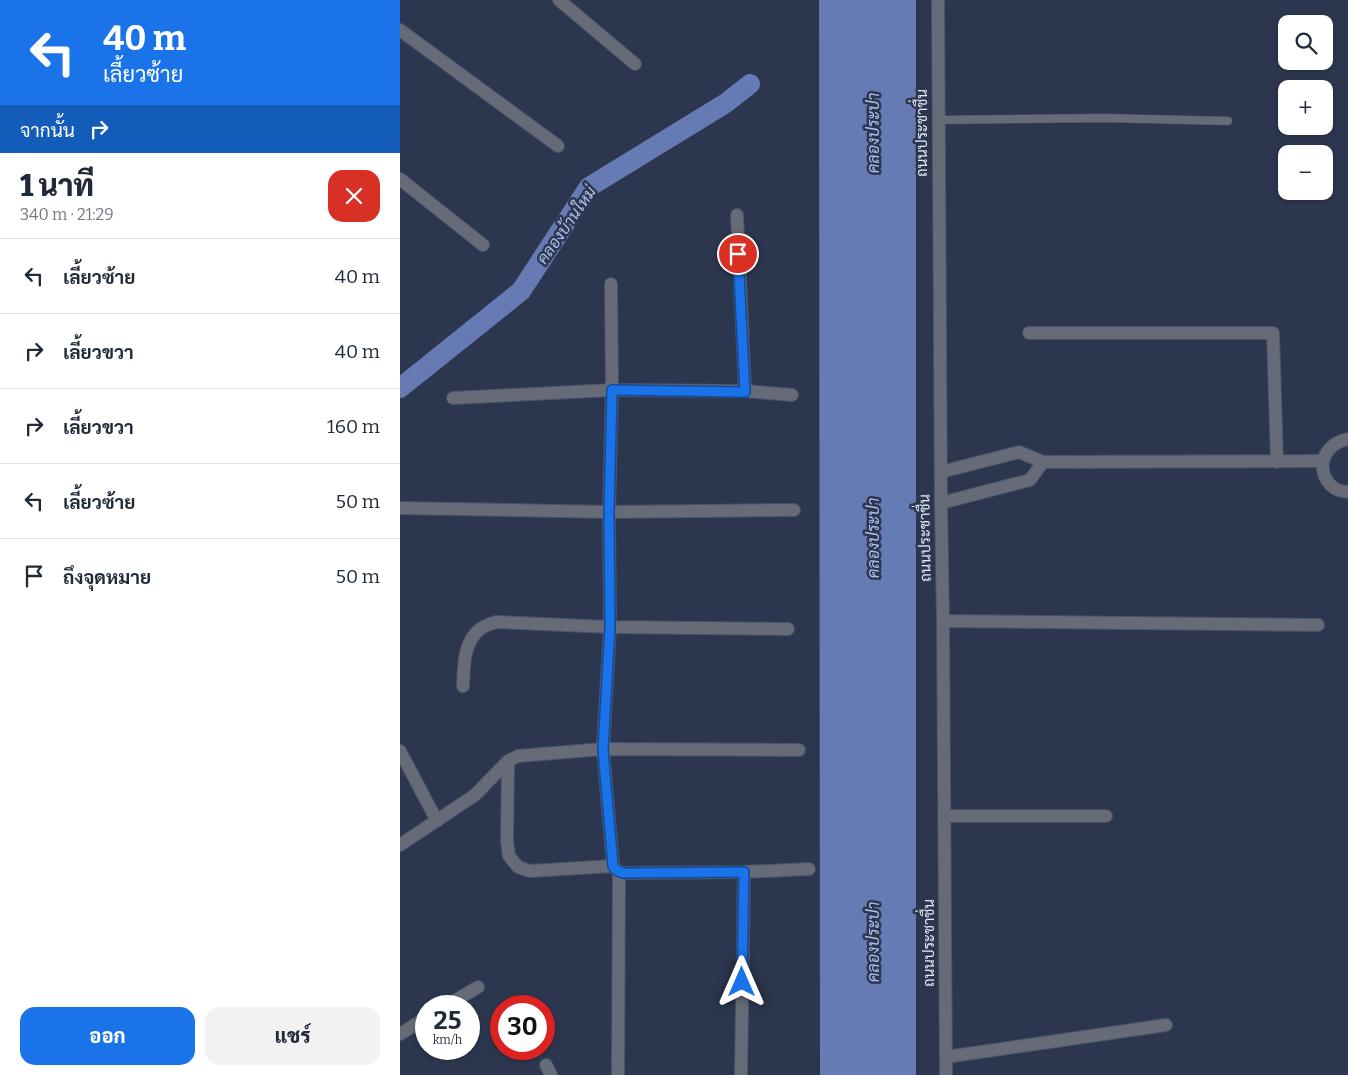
<!DOCTYPE html>
<html lang="th">
<meta charset="utf-8">
<style>
body{margin:0;font-family:Bitter,Sarabun,serif;background:#f2f2f3;color:#1f2937;height:100vh;display:flex;flex-direction:column;font-size:19px;white-space:nowrap}
*{box-sizing:border-box;margin:0}
p{font-size:16px;color:#747a83}
.icon{flex:none;width:28px;height:28px;fill:none;stroke:currentColor;stroke-width:2;stroke-linecap:round;stroke-linejoin:round}
.map{position:relative;flex:1;overflow:hidden}
.panel{display:flex;flex-direction:column;background:#fff;width:400px}
.panel>*{flex:none}
.top-card{background:#1a73e8;color:#fff;overflow:hidden}
.buttons{position:absolute;left:878px;top:15px;display:grid;gap:10px}
.buttons a{display:grid;place-items:center;width:55px;height:55px;border-radius:10px;background:#fff;box-shadow:0 1px 4px #0004;font-size:25px}
.speed{position:absolute;left:15px;top:995px;display:flex;gap:10px;font-size:25px;font-weight:700;text-align:center}
.speed>*{display:grid;place-content:center;width:65px;height:65px;border-radius:50%;background:#fff;box-shadow:0 1px 4px #0004;line-height:1}
.speed small{font-size:12px;font-weight:400}
.speed .limit{border:8px solid #d22;background:#fff;color:#111}
.pin{position:absolute;display:grid;place-items:center;width:42px;height:42px;color:#fff;margin:-21px;border:2px solid #fff;border-radius:50%;box-shadow:0 1px 5px #0007}
.me{position:absolute;width:55px;margin:-28px;rotate:0deg;stroke-linejoin:round;filter:drop-shadow(0 0 4px #0008)}
.turn{display:flex;align-items:center;gap:18px;height:105px;padding:0 20px;font-size:22px}
.turn .icon{width:65px;height:65px;stroke-width:2.5}
.turn b{display:block;font-size:35px;line-height:42px}
.then{display:flex;align-items:center;height:48px;padding:0 20px;background:#0003;gap:10px;font-size:19px}
.round{display:grid;place-items:center;flex:none;width:52px;height:52px;border-radius:15px;background:#f2f2f3}
.summary{display:flex;align-items:center;justify-content:space-between;height:85px;padding:0 20px}
h1{font-size:30px;font-weight:800;line-height:38px}
.cta{display:flex;gap:10px;margin-top:auto;padding:10px 20px}
.cta a{flex:1;height:58px;border-radius:15px;background:#1a73e8;color:#fff;font-size:20px;font-weight:800;line-height:58px;text-align:center}
.cta a+a{background:#f2f2f3;color:#1f2937}
ul{padding:0;list-style:none}
li{display:flex;align-items:center;gap:15px;height:75px;padding:0 20px;border-top:1px solid #e0e1e3}
li div{flex:1}
li b{display:block;font-size:19px}
li em{font-style:normal}
main{display:flex;flex:1;min-height:0}
.map>svg:first-child{display:block}
.water{fill:#667bb4}
.lines{fill:none;stroke-linecap:round;stroke-linejoin:round}
.canal{stroke:#667bb4;stroke-width:20}
.lane-casing{stroke:#495369;stroke-width:9}
.street-casing{stroke:#495369;stroke-width:14}
.lane{stroke:#666b77;stroke-width:8}
.street{stroke:#666b77;stroke-width:12}
.route-casing{stroke:#114b97;stroke-width:12}
.route{stroke:#1a73e8;stroke-width:9}
.labels{text-anchor:middle;stroke-width:5;stroke-linejoin:round;paint-order:stroke}
.street-label{font-size:15px;fill:#e2e9f9;stroke:#2c364e}
.water-label{font-size:16px;font-style:italic;fill:#aec1f2;stroke:#2c364e}
</style>
<main>
<section class="panel">
<div class="top-card">
<div class="turn"><svg class="icon" aria-label="left" viewBox="0 0 24 24"><path d="M17 20v-9H6M10 6l-5 5 5 5"/></svg><div><b>40 m</b>เลี้ยวซ้าย</div></div>
<div class="then">จากนั้น<svg class="icon" aria-label="right" viewBox="0 0 24 24"><path d="M7 20v-9h11M14 6l5 5-5 5"/></svg></div>
</div>
<div class="summary"><div><h1>1 นาที</h1><p>340 m · 21:29</p></div><a class="round" style="background:#d93025;color:#fff"><svg class="icon" aria-label="close" viewBox="0 0 24 24"><path d="M6 6l12 12M18 6L6 18"/></svg></a></div>
<ul>
<li><svg class="icon" aria-label="left" viewBox="0 0 24 24"><path d="M17 20v-9H6M10 6l-5 5 5 5"/></svg><div><b>เลี้ยวซ้าย</b></div><em>40 m</em></li>
<li><svg class="icon" aria-label="right" viewBox="0 0 24 24"><path d="M7 20v-9h11M14 6l5 5-5 5"/></svg><div><b>เลี้ยวขวา</b></div><em>40 m</em></li>
<li><svg class="icon" aria-label="right" viewBox="0 0 24 24"><path d="M7 20v-9h11M14 6l5 5-5 5"/></svg><div><b>เลี้ยวขวา</b></div><em>160 m</em></li>
<li><svg class="icon" aria-label="left" viewBox="0 0 24 24"><path d="M17 20v-9H6M10 6l-5 5 5 5"/></svg><div><b>เลี้ยวซ้าย</b></div><em>50 m</em></li>
<li><svg class="icon" aria-label="arrive" viewBox="0 0 24 24"><path d="M6 21V4h12l-3 4 3 4H6"/></svg><div><b>ถึงจุดหมาย</b></div><em>50 m</em></li>
</ul>
<div class="cta"><a>ออก</a><a>แชร์</a></div>
</section>
<div class="map">
<svg width="948" height="1075" viewBox="0 0 948 1075">
<rect width="100%" height="100%" fill="#2c364e"/>
<polygon class="water" points="419,0 516,0 516,1075 420,1075"/>
<g class="lines">
<polyline class="canal" points="0,388 121,291 189,187 326,103 350,84"/>
<g class="lane-casing">
<polyline id="lane" points="538,120 704,118 828,121"/>
</g>
<g class="street-casing">
<g id="street">
<polyline points="159,0 235,64"/>
<polyline points="538,0 541,503 543,621 546,1075"/>
<polyline points="0,30 158,146"/>
<polyline points="0,179 83,245"/>
<polyline points="337,215 345,391"/>
<polyline points="211,284 212,390 209,512 210,627 203,749 213,866"/>
<polyline points="629,333 873,333 877,462"/>
<polyline points="53,398 212,390 345,391 392,395"/>
<path d="M948,439C912,446 917,491 948,492"/>
<polyline points="643,462 923,461"/>
<polyline points="541,503 630,480 643,462 619,452 541,472"/>
<polyline points="0,508 209,512 394,510"/>
<polyline points="543,621 918,625"/>
<path d="M63,686C64,668 63,643 79,630C83,626 91,624 96,622L210,627L388,629"/>
<polyline points="0,751 37,821"/>
<polyline points="108,761 107,841 109,856 118,867 130,871 213,866 216,870 223,873 344,872 409,869"/>
<polyline points="544,816 706,816"/>
<polyline points="0,845 75,795 108,761 118,756 203,749 399,750"/>
<polyline points="46,1006 78,987"/>
<polyline points="0,1034 26,1018"/>
<polyline points="546,1057 766,1025"/>
<polyline points="146,1065 151,1075"/>
<polyline points="218,1075 219,872"/>
<polyline points="341,1075 344,872"/>
</g>
</g>
<use href="#lane" class="lane"/>
<use href="#street" class="street"/>
</g>
<g class="lines">
<g class="route-casing">
<polyline id="route" points="338,254 345,392 212,390 209,512 210,627 203,750 213,866 216,870 223,873 344,872 342,982"/>
</g>
<use href="#route" class="route"/>
</g>
<g class="labels">
<g class="street-label">
<text transform="translate(522 133) rotate(-90)" y="5">ถนนประชาชื่น</text>
<text transform="translate(525 538) rotate(-91)" y="5">ถนนประชาชื่น</text>
<text transform="translate(529 943) rotate(-90)" y="5">ถนนประชาชื่น</text>
</g>
<g class="water-label">
<text transform="translate(473 133) rotate(-90)" y="6">คลองประปา</text>
<text transform="translate(166 225) rotate(-55)" y="6">คลองบ้านใหม่</text>
<text transform="translate(473 538) rotate(-90)" y="6">คลองประปา</text>
<text transform="translate(473 942) rotate(-90)" y="6">คลองประปา</text>
</g>
</g>
</svg>
<div class="buttons">
<a><svg class="icon" aria-label="search" viewBox="0 0 24 24"><circle cx="10" cy="10" r="6"/><path d="M15 15l6 6"/></svg></a>
<a>+</a>
<a>−</a>
</div>
<div class="speed"><div>25<small>km/h</small></div><div class="limit">30</div></div>
<div class="pin" style="left:338px;top:254px;background:#d93025"><svg class="icon" aria-label="arrive" viewBox="0 0 24 24"><path d="M6 21V4h12l-3 4 3 4H6"/></svg></div>
<svg class="me" style="left:342px;top:982px" viewBox="-20 -20 40 40"><path d="M0-17L14 15 0 8-14 15z" fill="#1a73e8" stroke="#fff" stroke-width="4"/></svg>
</div>
</main>
